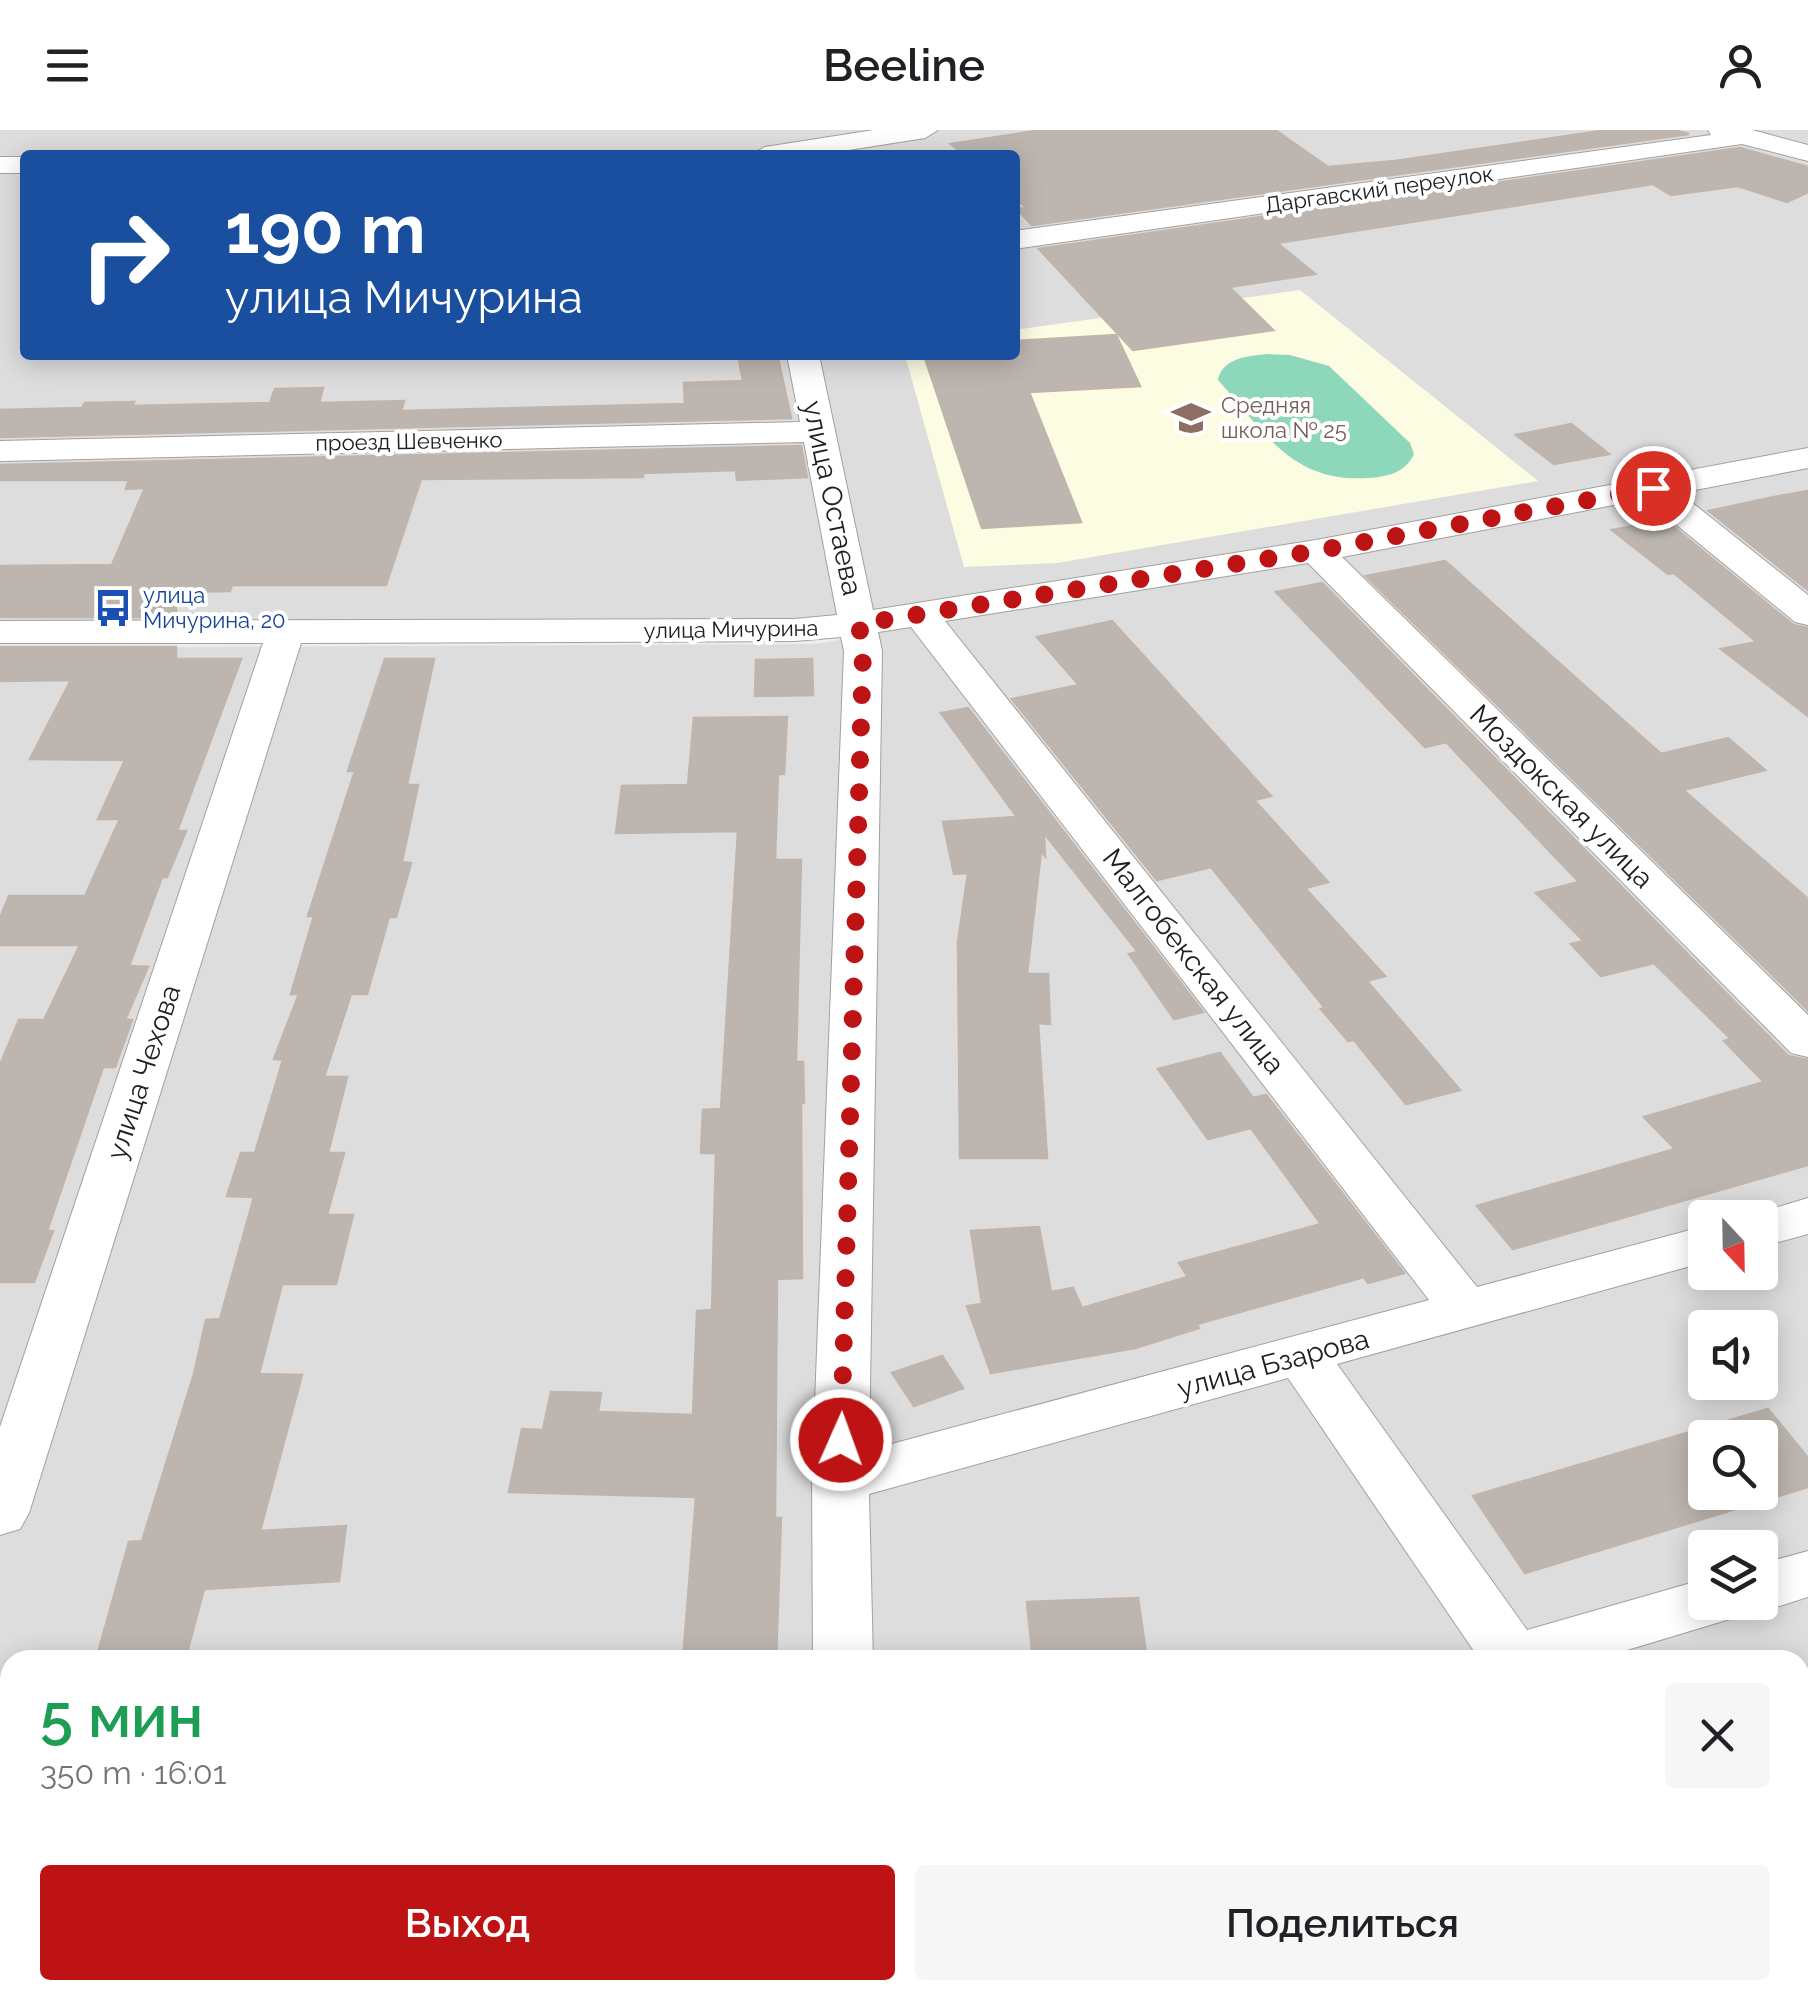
<!DOCTYPE html>
<html lang="ru">
<meta charset="utf-8">
<style>
body{margin:0;font-family:Raleway,sans-serif;background:#f6f6f6;color:#202124;height:100vh;display:flex;flex-direction:column;font-size:38px;white-space:nowrap}
*{box-sizing:border-box;margin:0}
p{font-size:32px;color:#757577}
.icon{flex:none;width:55px;height:55px;fill:none;stroke:currentColor;stroke-width:2;stroke-linecap:round;stroke-linejoin:round}
.map{position:relative;flex:1;overflow:hidden}
.sheet{position:absolute;left:0px;top:1520px;width:1810px;height:350px;display:flex;flex-direction:column;background:#fff;border-radius:30px 30px 0 0;box-shadow:0 5px 25px #0003}
.sheet>*{flex:none}
.hud{position:absolute;left:20px;top:20px;width:1000px;height:210px;border-radius:10px;box-shadow:0 5px 25px #0003;background:#1a4fa0;color:#fff;overflow:hidden}
.needle{width:65px;rotate:158deg}
.fabs{position:absolute;left:1688px;top:1070px;display:grid;gap:20px}
.fabs a{display:grid;place-items:center;width:90px;height:90px;border-radius:10px;background:#fff;box-shadow:0 5px 25px #0003;font-size:50px}
.pin{position:absolute;display:grid;place-items:center;width:85px;height:85px;color:#fff;margin:-42px;border:5px solid #fff;border-radius:50%;box-shadow:0 2px 10px #0007}
.me{position:absolute;width:110px;margin:-55px;rotate:2deg;stroke-linejoin:round;filter:drop-shadow(0 0 8px #0008)}
.turn{display:flex;align-items:center;gap:35px;height:210px;padding:0 40px;font-size:45px}
.turn .icon{width:130px;height:130px;stroke-width:2.5}
.turn b{display:block;font-size:70px;line-height:85px}
.round{display:grid;place-items:center;flex:none;width:105px;height:105px;border-radius:10px;background:#f6f6f6}
.head{display:flex;align-items:center;justify-content:space-between;height:170px;padding:0 40px}
h1{font-size:60px;font-weight:600;line-height:75px;color:#1e9e55}
.primary-button{display:flex;gap:20px;margin-top:auto;padding:20px 40px}
.primary-button a{flex:1;height:115px;border-radius:10px;background:#bd1314;color:#fff;font-size:40px;font-weight:600;line-height:115px;text-align:center}
.primary-button a+a{background:#f6f6f6;color:#202124}
header{display:flex;justify-content:space-between;align-items:center;height:130px;padding:0 40px;background:#fff;font-size:45px;font-weight:600}
.map>svg:first-child{display:block}
.residential{fill:#dedddd;fill-rule:evenodd}
.education{fill:#fcfce3}
.pitch{fill:#8dd7ba}
.building{fill:#bdb6b0;stroke:#c0b4ab;stroke-width:2.5;fill-rule:evenodd}
.lines{fill:none;stroke-linecap:round;stroke-linejoin:round}
.minor-casing{stroke:#a1a1a1;stroke-width:2}
.minor{fill:#fff;fill-rule:evenodd}
.route{stroke:#bd1314;stroke-width:18;stroke-dasharray:0 32.4}
.labels{text-anchor:middle;stroke-width:8;stroke-linejoin:round;paint-order:stroke}
.far-street-label{font-size:22px;fill:#202020;stroke:#fff}
.far-education-label{font-size:22px;fill:#785e54;stroke:#fff;text-anchor:start}
.far-transit-label{font-size:22px;fill:#164399;stroke:#fff;text-anchor:start}
.street-label{font-size:28px;fill:#202020;stroke:#fff}
</style>
<header><svg class="icon" aria-label="menu" viewBox="0 0 24 24"><path d="M4 6h16M4 12h16M4 18h16"/></svg>Beeline<svg class="icon" aria-label="person" viewBox="0 0 24 24"><circle cx="12" cy="8" r="4"/><path d="M4 21q1-7 8-7t8 7"/></svg></header>
<div class="map">
<svg width="1808" height="1870" viewBox="0 0 1808 1870">
<rect width="100%" height="100%" fill="#efede7"/>
<g class="residential">
<path d="M0,0H1808V328L859,494L0,502ZM25,25H1015V225H25Z"/>
<path d="M1808,334V1870H0V518L817,514ZM1705,1088H1760V1142H1705ZM1705,1198H1760V1252H1705ZM1705,1308H1760V1362H1705ZM1705,1418H1760V1472H1705ZM10,1530H1800V1860H10Z"/>
</g>
<polygon class="education" points="1300,160 1538,351 1057,433 964,437 905,225 1015,225 1015,200"/>
<path class="pitch" d="M1267,224L1290,225L1329,236L1410,313L1414,324C1406,342 1388,347 1368,348C1291,353 1265,302 1218,250C1222,228 1248,226 1267,224Z"/>
<g class="building">
<polygon points="1042,0 1275,0 1328,37 1395,31 1608,0 1673,0 1689,4 1032,95 1017,79 1027,78 1015,68 1015,25 965,25 951,14"/>
<polygon points="1740,18 1808,37 1808,62 1787,72 1738,56 1671,65 1653,54 1277,113 1315,144 1229,157 1273,200 1133,220 1039,119"/>
<polygon points="1116,205 1140,256 1029,262 1081,392 982,398 924,225 1015,225 1015,211"/>
<polygon points="778,228 791,288 0,307 0,280 82,278 85,273 134,272 132,276 270,273 275,259 323,258 319,273 404,271 401,281 685,274 684,253 743,251 739,230"/>
<polygon points="1571,294 1609,324 1554,334 1516,305"/>
<polygon points="801,316 807,347 737,350 736,340 643,343 643,347 421,349 386,455 232,455 230,461 176,462 176,487 0,487 0,436 112,435 145,358 126,359 129,350 0,350 0,335"/>
<polygon points="1808,361 1808,460 1709,381 1774,367"/>
<polygon points="1665,390 1793,495 1808,498 1808,586 1721,519 1757,512 1674,443 1668,444 1612,400"/>
<polygon points="1445,431 1661,624 1728,608 1765,640 1683,660 1808,769 1808,880 1366,446"/>
<polygon points="1322,453 1788,926 1808,930 1808,1035 1513,1119 1477,1076 1675,1019 1644,987 1764,952 1724,911 1731,909 1654,833 1601,846 1571,814 1584,811 1536,763 1579,752 1446,612 1425,617 1276,462"/>
<polygon points="1112,491 1271,666 1254,670 1328,752 1305,758 1385,846 1367,851 1460,960 1406,974 1354,910 1348,911 1321,879 1325,878 1211,737 1157,750 1012,569 1079,555 1037,507"/>
<polygon points="0,517 176,517 176,529 241,529 177,701 186,701 167,747 162,747 129,836 148,837 125,890 132,890 115,937 103,937 47,1101 53,1101 34,1152 0,1152 0,935 19,890 44,890 80,815 0,815 0,788 9,766 85,766 120,689 98,689 125,630 30,629 71,550 0,551"/>
<polygon points="385,529 434,529 407,655 418,655 402,732 411,733 396,787 389,787 367,864 351,864 324,947 347,947 328,1023 344,1023 327,1085 353,1085 336,1154 282,1154 259,1244 302,1245 260,1401 346,1396 339,1451 204,1459 185,1530 96,1530 129,1412 142,1411 194,1244 206,1190 220,1189 254,1067 227,1066 241,1023 255,1023 283,930 274,929 299,864 291,864 314,786 308,786 355,641 348,641"/>
<polygon points="812,529 813,565 755,566 756,530"/>
<polygon points="968,578 1203,882 1174,889 1129,824 1138,822 1044,703 1045,726 1041,721 1027,844 1048,844 1050,894 1038,893 1047,1028 960,1028 958,812 968,743 954,744 943,692 1017,687 941,583"/>
<polygon points="787,587 784,644 778,644 775,730 801,730 796,932 803,932 804,973 801,973 802,1148 777,1149 775,1388 781,1388 776,1530 683,1530 696,1367 509,1362 522,1299 543,1300 551,1262 601,1263 598,1282 693,1285 697,1181 712,1180 716,1023 701,1023 703,980 721,979 738,701 616,703 622,656 688,655 694,588"/>
<polygon points="1220,923 1253,968 1266,965 1404,1143 1368,1153 1364,1147 1197,1194 1199,1198 1135,1218 991,1243 967,1176 982,1174 971,1101 1039,1097 1051,1162 1073,1158 1082,1178 1188,1147 1179,1133 1321,1094 1251,998 1208,1009 1158,939"/>
<polygon points="942,1226 963,1258 914,1276 892,1243"/>
<path d="M1768,1279L1808,1328V1357L1525,1443L1473,1366ZM1705,1308H1760V1362H1705Z"/>
<polygon points="1138,1468 1147,1530 1033,1530 1027,1472"/>
</g>
<g class="lines">
<g class="minor-casing">
<g id="minor">
<polygon points="874,0 938,0 925,8 817,25 751,25 765,17"/>
<polygon points="1708,0 1752,0 1808,15 1808,31 1742,14 1015,119 1015,101 1711,5"/>
<rect x="0" y="27" width="25" height="16"/>
<path d="M787,225H819L873,480L1316,410L1808,318V338L1680,363L1808,465V495L1795,492L1645,369L1342,427L1808,885V927L1791,923L1308,433L945,491L1477,1157L1705,1096V1132L1337,1234L1527,1500L1705,1449V1472H1760V1434L1808,1421V1467L1760,1482L1738,1473L1730,1489L1594,1530H1480L1288,1248L869,1364L873,1530H813L812,1350L844,521L841,507L795,511L301,513L29,1383L20,1399L0,1405V1297L263,513H0V491L795,489L837,485L804,312L0,331V311L800,292ZM911,497L1429,1170L869,1320L882,521L878,502Z"/>
<polygon points="1808,1068 1808,1104 1760,1117 1760,1088 1741,1088"/>
<rect x="817" y="1860" width="68" height="10"/>
</g>
</g>
<use href="#minor" class="minor"/>
</g>
<g class="lines">
<polyline class="route" points="841,1310 863,521 859,494 1316,421 1653,358"/>
</g>
<defs>
<g id="school-bare" transform="scale(3)"><path d="M0-5L7-2L0 1L-7-2ZM-4 1L0 2.5L4 1V4Q0 6-4 4Z" fill="#8d6e63" stroke="#fff" stroke-width="2.5" paint-order="stroke"/></g>
<g id="bus-bare" transform="scale(3)"><path d="M-5-6H5V4H4V6H2V4H-2V6H-4V4H-5ZM-3.5-4V0h7V-4ZM-3.5 1.2v1.5H-2V1.2ZM2 1.2v1.5H3.5V1.2Z" fill="#1a4fb4" stroke="#fff" stroke-width="2.5" paint-order="stroke"/></g>
</defs>
<g fill-rule="evenodd">
<use href="#school-bare" x="1191" y="288"/>
<use href="#bus-bare" x="113" y="478"/>
</g>
<g class="labels">
<g class="far-street-label">
<text transform="translate(1379 59) rotate(-8)" y="8">Даргавский переулок</text>
<text transform="translate(409 311) rotate(-1)" y="8">проезд Шевченко</text>
<text transform="translate(731 499) rotate(-1)" y="8">улица Мичурина</text>
</g>
<g class="far-education-label">
<text x="1221" y="283">Средняя<tspan x="1221" dy="25">школа № 25</tspan></text>
</g>
<g class="far-transit-label">
<text x="143" y="473">улица<tspan x="143" dy="25">Мичурина, 20</tspan></text>
</g>
<g class="street-label">
<text transform="translate(833 368) rotate(78)" y="10">улица Остаева</text>
<text transform="translate(1562 666) rotate(45)" y="10">Моздокская улица</text>
<text transform="translate(1194 831) rotate(52)" y="10">Малгобекская улица</text>
<text transform="translate(143 942) rotate(-72)" y="10">улица Чехова</text>
<text transform="translate(1273 1233) rotate(-15)" y="10">улица Бзарова</text>
</g>
</g>
</svg>
<div class="fabs">
<a><svg class="needle" viewBox="-14 -14 28 28"><path d="M0-13l5 13h-10z" fill="#e53935"/><path d="M0 13l5-13h-10z" fill="#757577"/></svg></a>
<a><svg class="icon" aria-label="sound" viewBox="0 0 24 24"><path d="M4 9h4l5-4v14l-5-4H4zM17 9q2 3 0 6"/></svg></a>
<a><svg class="icon" aria-label="search" viewBox="0 0 24 24"><circle cx="10" cy="10" r="6"/><path d="M15 15l6 6"/></svg></a>
<a><svg class="icon" aria-label="layers" viewBox="0 0 24 24"><path d="M12 4l9 5-9 5-9-5zM3 14l9 5 9-5"/></svg></a>
</div>
<div class="pin" style="left:1653px;top:358px;background:#d93025"><svg class="icon" aria-label="arrive" viewBox="0 0 24 24"><path d="M6 21V4h12l-3 4 3 4H6"/></svg></div>
<svg class="me" style="left:841px;top:1310px" viewBox="-20 -20 40 40"><circle r="17" fill="#bd1314" stroke="#fff" stroke-width="3"/><path d="M0-11L8 9 0 5-8 9z" fill="#fff"/></svg>
<div class="hud">
<div class="turn"><svg class="icon" aria-label="right" viewBox="0 0 24 24"><path d="M7 20v-9h11M14 6l5 5-5 5"/></svg><div><b>190 m</b>улица Мичурина</div></div>
</div>
<section class="sheet">
<div class="head"><div><h1>5 мин</h1><p>350 m · 16:01</p></div><a class="round"><svg class="icon" aria-label="close" viewBox="0 0 24 24"><path d="M6 6l12 12M18 6L6 18"/></svg></a></div>
<div class="primary-button"><a>Выход</a><a>Поделиться</a></div>
</section>
</div>
